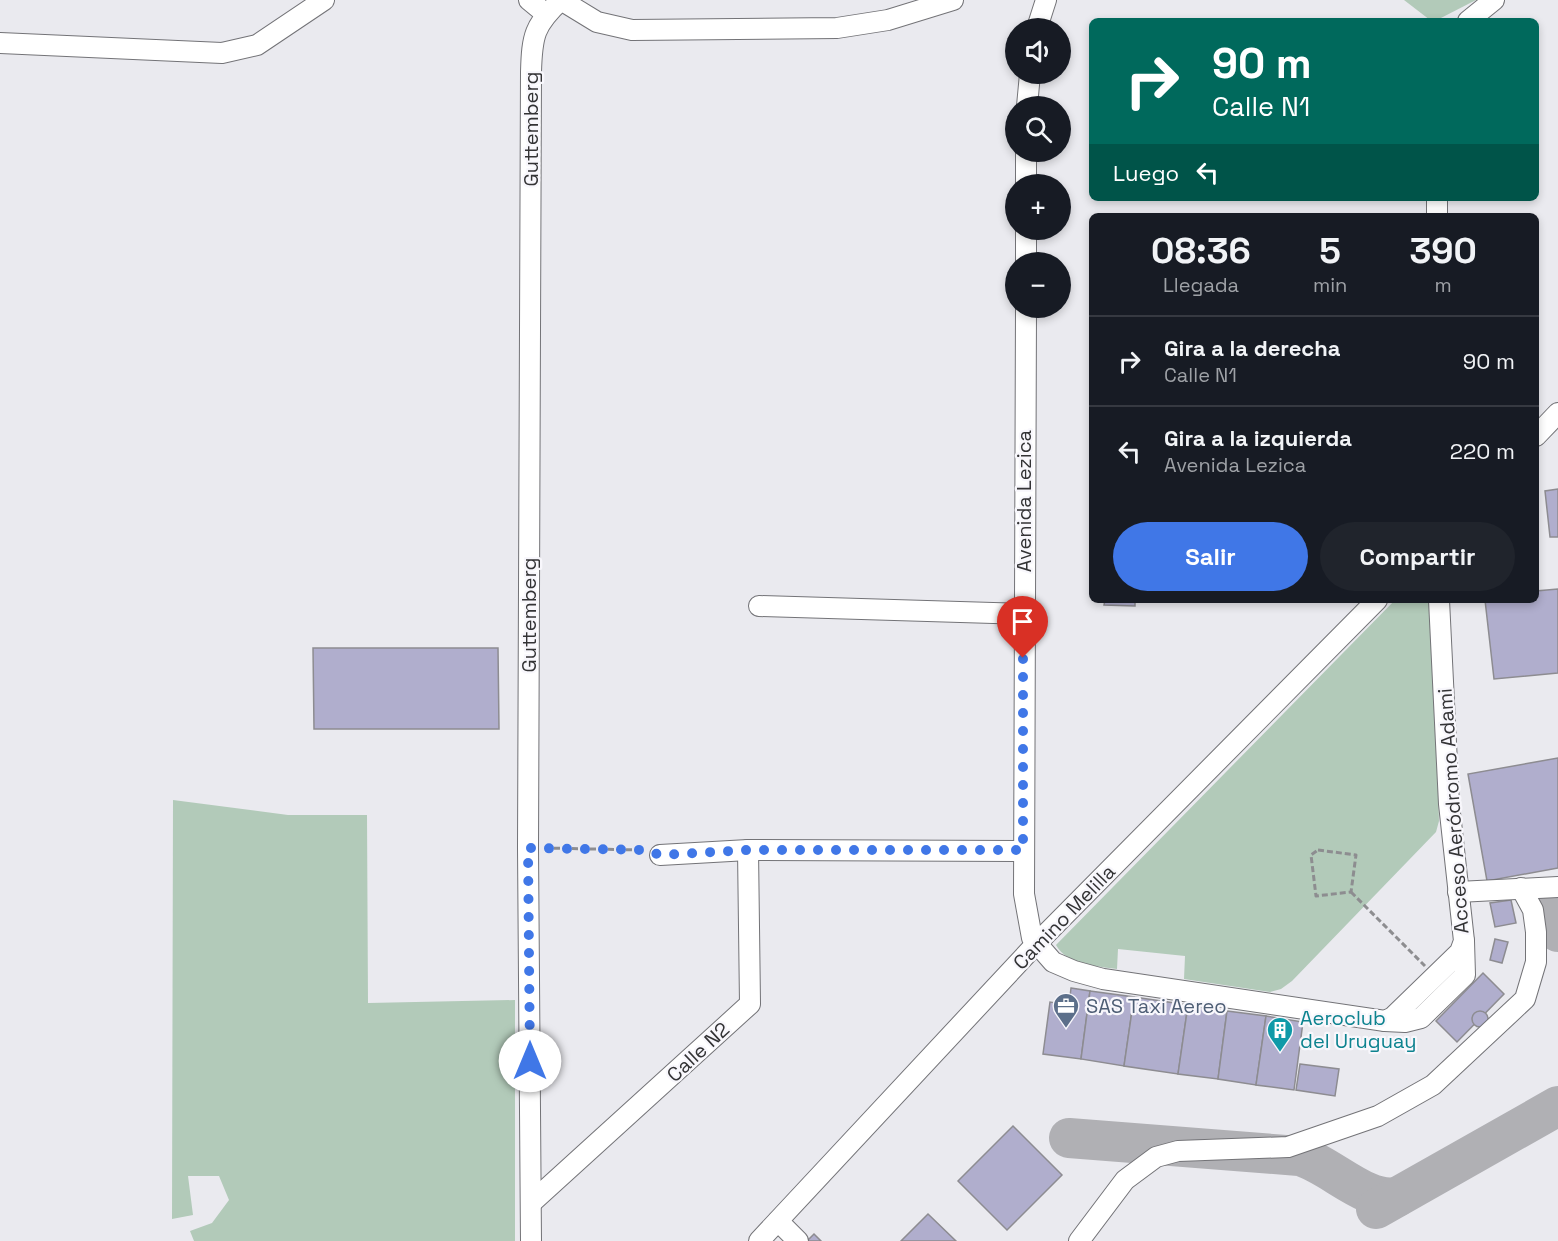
<!DOCTYPE html>
<html lang="es">
<meta charset="utf-8">
<style>
body{margin:0;font-family:"Space Grotesk",sans-serif;background:#20242c;color:#f1f3f6;height:100vh;display:flex;flex-direction:column;font-size:22px;white-space:nowrap}
*{box-sizing:border-box;margin:0}
p{font-size:20px;color:#9ea1a6}
.icon{flex:none;width:33px;height:33px;fill:none;stroke:currentColor;stroke-width:2;stroke-linecap:round;stroke-linejoin:round}
.map{position:relative;flex:1;overflow:hidden}
.panel{position:absolute;left:1089px;top:213px;width:450px;height:390px;display:flex;flex-direction:column;background:#171b24;border-radius:9px;box-shadow:0 3px 9px #0003}
.panel>*{flex:none}
.guide{position:absolute;left:1089px;top:18px;width:450px;height:183px;border-radius:9px;box-shadow:0 3px 9px #0003;background:#00695c;color:#fff;overflow:hidden}
.buttons{position:absolute;left:1005px;top:18px;display:grid;gap:12px}
.buttons a{display:grid;place-items:center;width:66px;height:66px;border-radius:50%;background:#171b24;box-shadow:0 3px 9px #0003;font-size:30px}
.pin{position:absolute;display:grid;place-items:center;width:51px;height:51px;color:#fff;margin:-62px -26px;border-radius:50% 50% 50% 0;rotate:-45deg;box-shadow:0 0 6px #0007}
.pin .icon{rotate:45deg}
.me{position:absolute;width:66px;margin:-33px;rotate:0deg;stroke-linejoin:round;filter:drop-shadow(0 0 4px #0008)}
.turn{display:flex;align-items:center;gap:21px;height:126px;padding:0 24px;font-size:27px}
.turn .icon{width:78px;height:78px;stroke-width:2.5}
.turn b{display:block;font-size:42px;line-height:51px}
.then{display:flex;align-items:center;height:57px;padding:0 24px;background:#0003;gap:12px;font-size:22px}
.eta{display:flex;justify-content:space-evenly;align-items:center;height:102px;text-align:center}
.eta b{font-size:36px;font-weight:700;line-height:42px}
.cta{display:flex;gap:12px;margin-top:auto;padding:12px 24px}
.cta a{flex:1;height:69px;border-radius:36px;background:#4077e7;color:#fff;font-size:24px;font-weight:700;line-height:69px;text-align:center}
.cta a+a{background:#20242c;color:#f1f3f6}
ul{padding:0;list-style:none}
li{display:flex;align-items:center;gap:18px;height:90px;padding:0 24px;border-top:2px solid #363941}
li div{flex:1}
li b{display:block;font-size:22px}
li em{font-style:normal}
.map>svg:first-child{display:block}
.green{fill:#b2cab9}
.lines{fill:none;stroke-linecap:round;stroke-linejoin:round}
.taxiway{stroke:#b0b0b4;stroke-width:40}
.building{fill:#b0aecd;stroke:#8d8c91;stroke-width:1.5}
.minor-casing{stroke:#737377;stroke-width:22}
.path{stroke:#8d8d90;stroke-width:3;stroke-dasharray:6 3;stroke-linecap:butt}
.minor{stroke:#fff;stroke-width:20}
.route{stroke:#4077e7;stroke-width:10;stroke-dasharray:0 18}
.labels{text-anchor:middle;stroke-width:4.5;stroke-linejoin:round;paint-order:stroke}
.street-label{font-size:20px;fill:#333335;stroke:#f8f7fc}
.service-label{font-size:20px;fill:#4e5e75;stroke:#f8f7fc;text-anchor:start}
.culture-label{font-size:20px;fill:#0d838f;stroke:#f8f7fc;text-anchor:start}
</style>
<div class="map">
<svg width="1558" height="1241" viewBox="0 0 1558 1241">
<rect width="100%" height="100%" fill="#eaeaef"/>
<g class="green">
<polygon points="1404,0 1476,0 1437,20 1430,20"/>
<path d="M1395,600H1432L1439,821L1436,832L1292,981L1281,989L1270,992L1184,979L1185,956L1118,949L1117,969C1097,966 1067,965 1056,945Z"/>
<polygon points="173,800 288,815 367,815 368,1003 515,1000 515,1241 194,1241 190,1231 212,1223 229,1200 219,1176 188,1176 193,1215 172,1219"/>
</g>
<g class="lines">
<g class="taxiway">
<polyline points="1556,898 1558,932"/>
<path d="M1069,1138L1299,1156C1330,1164 1365,1203 1397,1197"/>
<polyline points="1376,1209 1558,1106"/>
</g>
</g>
<g class="building">
<polygon points="1558,489 1558,537 1550,537 1545,491"/>
<polygon points="1558,589 1558,673 1494,679 1485,600 1536,600 1536,591"/>
<polygon points="1105,600 1135,600 1135,606 1104,605"/>
<polygon points="313,648 498,648 499,729 314,729"/>
<polygon points="1558,758 1558,868 1487,881 1468,774"/>
<polygon points="1511,900 1516,923 1495,927 1490,903"/>
<polygon points="1495,939 1508,942 1502,963 1490,960"/>
<polygon points="1483,973 1504,994 1457,1042 1436,1021"/>
<polygon points="1071,988 1090,991 1081,1059 1043,1054 1050,1002 1069,1005"/>
<polygon points="1090,991 1134,997 1124,1066 1081,1059"/>
<polygon points="1134,997 1188,1005 1178,1074 1124,1066"/>
<polygon points="1188,1005 1227,1011 1218,1079 1178,1074"/>
<polygon points="1227,1011 1266,1016 1256,1085 1218,1079"/>
<circle cx="1480" cy="1019" r="8"/>
<polygon points="1266,1016 1303,1022 1294,1090 1256,1085"/>
<polygon points="1300,1064 1339,1069 1335,1096 1296,1090"/>
<polygon points="1013,1126 1062,1175 1007,1230 958,1181"/>
<polygon points="928,1214 956,1241 901,1241"/>
<polygon points="814,1234 821,1241 807,1241"/>
</g>
<g class="lines">
<g class="minor-casing">
<g id="minor">
<polyline points="529,0 546,14"/>
<polyline points="561,0 597,22 632,30 837,28 888,20 953,0"/>
<polyline points="1468,21 1494,0"/>
<polyline points="1037,28 1046,0"/>
<polyline points="0,43 222,53 257,45 324,0"/>
<polyline points="1027,106 1030,74"/>
<polyline points="1026,152 1026,184"/>
<polyline points="1437,216 1437,198"/>
<polyline points="1026,262 1026,230"/>
<polyline points="1026,308 1024,894 1032,938 1053,962 1074,971 1103,979 1385,1021 1393,1017 1460,952 1464,941 1449,804 1439,600"/>
<polyline points="1536,436 1558,413"/>
<polyline points="759,606 1023,614"/>
<polyline points="660,855 748,850 1023,851"/>
<polyline points="1458,892 1558,887"/>
<polyline points="1385,1021 1405,1022 1421,1018 1465,975 1464,941"/>
<polyline points="531,1203 750,1004 748,850"/>
<polyline points="778,1221 798,1241"/>
<path d="M531,1241L528,848L531,72C532,36 534,25 561,0"/>
<polyline points="759,1241 1036,944 1377,600"/>
<polyline points="1079,1241 1125,1180 1156,1157 1178,1151 1288,1147 1378,1116 1433,1085 1525,999 1536,962 1536,932 1533,910 1521,888"/>
</g>
</g>
<g class="path">
<polyline points="545,848 644,850"/>
<polygon points="1318,850 1356,855 1351,892 1316,896 1311,855"/>
<polyline points="1351,892 1425,966"/>
</g>
<use href="#minor" class="minor"/>
</g>
<g class="lines">
<polyline class="route" points="530,1061 528,848 645,850 660,855 748,850 1023,850 1023,658"/>
</g>
<defs>
<g id="office-pin" transform="scale(1.35)"><path d="M0 17L-7.5 6A9.5 9.5 0 1 1 7.5 6Z" fill="#5c6f8a" stroke="#f8f7fc"/><path d="M-6-3h4V-5.5h4V-3h4V5H-6ZM-1-4.5V-3h2v-1.5ZM-6 0V1H6V0Z" fill="#fff"/></g>
<g id="building-pin" transform="scale(1.35)"><path d="M0 17L-7.5 6A9.5 9.5 0 1 1 7.5 6Z" fill="#0f9aa8" stroke="#f8f7fc"/><path d="M-4-6H4V6H1V3H-1V6H-4ZM-2.5-4.3h1.7v1.8h-1.7ZM.8-4.3h1.7v1.8H.8ZM-2.5-1h1.7V.8h-1.7ZM.8-1h1.7V.8H.8Z" fill="#fff"/></g>
</defs>
<g fill-rule="evenodd">
<use href="#office-pin" x="1066" y="1006"/>
<use href="#building-pin" x="1280" y="1030"/>
</g>
<g class="labels">
<g class="street-label">
<text transform="translate(531 129) rotate(-90)" y="7">Guttemberg</text>
<text transform="translate(1024 501) rotate(-90)" y="7">Avenida Lezica</text>
<text transform="translate(529 615) rotate(-90)" y="7">Guttemberg</text>
<text transform="translate(1453 811) rotate(-94)" y="7">Acceso Aeródromo Adami</text>
<text transform="translate(1064 917) rotate(-46)" y="7">Camino Melilla</text>
<text transform="translate(698 1052) rotate(-43)" y="7">Calle N2</text>
</g>
<g class="service-label">
<text x="1086" y="1013">SAS Taxi Aereo</text>
</g>
<g class="culture-label">
<text x="1300" y="1025">Aeroclub<tspan x="1300" dy="23">del Uruguay</tspan></text>
</g>
</g>
</svg>
<div class="buttons">
<a><svg class="icon" aria-label="sound" viewBox="0 0 24 24"><path d="M4 9h4l5-4v14l-5-4H4zM17 9q2 3 0 6"/></svg></a>
<a><svg class="icon" aria-label="search" viewBox="0 0 24 24"><circle cx="10" cy="10" r="6"/><path d="M15 15l6 6"/></svg></a>
<a>+</a>
<a>−</a>
</div>
<div class="pin" style="left:1023px;top:658px;background:#d93025"><svg class="icon" aria-label="arrive" viewBox="0 0 24 24"><path d="M6 21V4h12l-3 4 3 4H6"/></svg></div>
<svg class="me" style="left:530px;top:1061px" viewBox="-20 -20 40 40"><circle r="19" fill="#fff"/><path d="M0-13L10 11 0 6-10 11z" fill="#4077e7"/></svg>
<div class="guide">
<div class="turn"><svg class="icon" aria-label="right" viewBox="0 0 24 24"><path d="M7 20v-9h11M14 6l5 5-5 5"/></svg><div><b>90 m</b>Calle N1</div></div>
<div class="then">Luego<svg class="icon" aria-label="left" viewBox="0 0 24 24"><path d="M17 20v-9H6M10 6l-5 5 5 5"/></svg></div>
</div>
<section class="panel">
<div class="eta">
<div><b>08:36</b><p>Llegada</p></div>
<div><b>5</b><p>min</p></div>
<div><b>390</b><p>m</p></div>
</div>
<ul>
<li><svg class="icon" aria-label="right" viewBox="0 0 24 24"><path d="M7 20v-9h11M14 6l5 5-5 5"/></svg><div><b>Gira a la derecha</b><p>Calle N1</p></div><em>90 m</em></li>
<li><svg class="icon" aria-label="left" viewBox="0 0 24 24"><path d="M17 20v-9H6M10 6l-5 5 5 5"/></svg><div><b>Gira a la izquierda</b><p>Avenida Lezica</p></div><em>220 m</em></li>
</ul>
<div class="cta"><a>Salir</a><a>Compartir</a></div>
</section>
</div>
